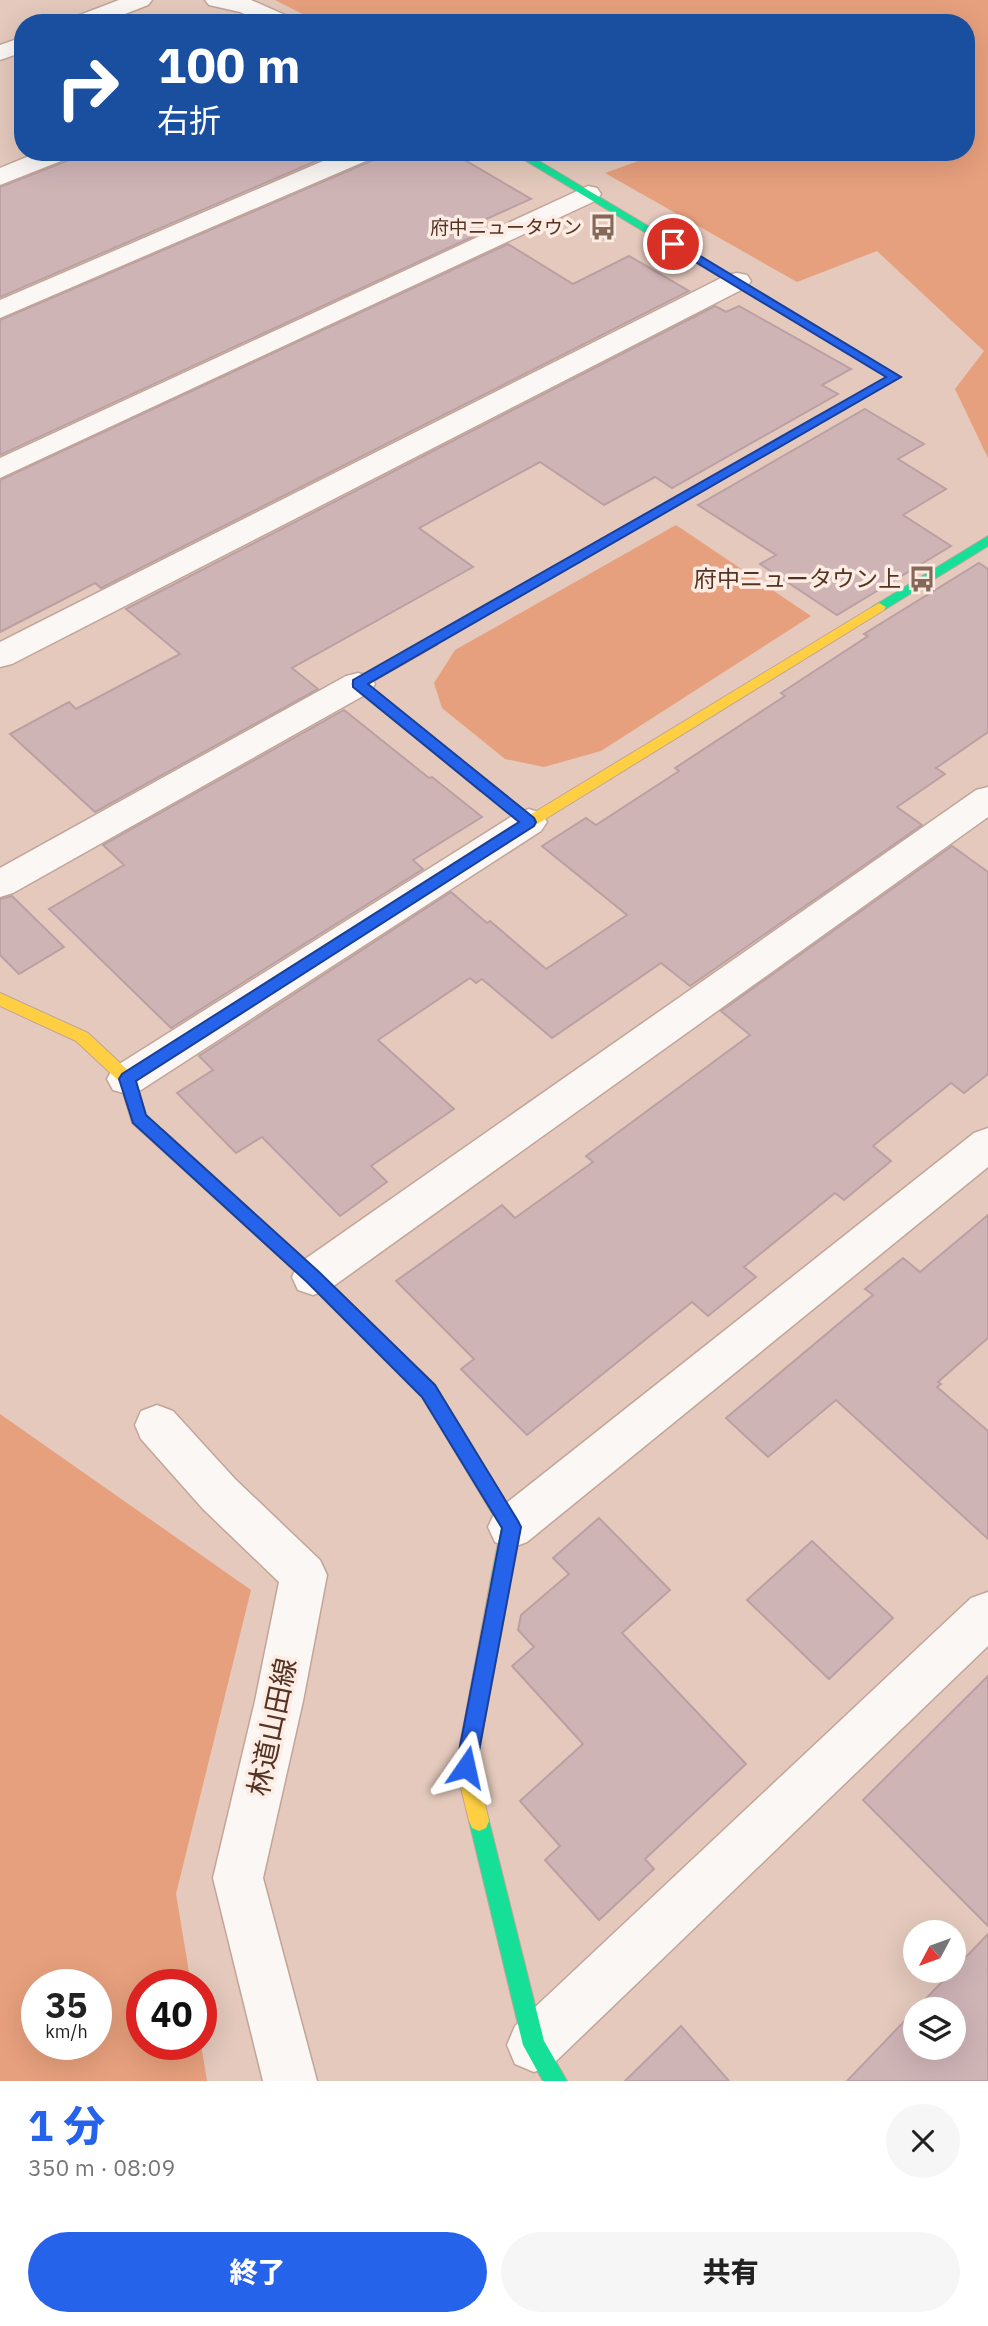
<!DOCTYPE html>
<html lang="ja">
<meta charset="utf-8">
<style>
body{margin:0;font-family:"IBM Plex Sans","Noto Sans JP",sans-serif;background:#f6f6f6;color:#222;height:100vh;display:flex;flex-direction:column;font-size:26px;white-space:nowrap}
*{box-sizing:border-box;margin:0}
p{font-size:23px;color:#767676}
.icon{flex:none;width:38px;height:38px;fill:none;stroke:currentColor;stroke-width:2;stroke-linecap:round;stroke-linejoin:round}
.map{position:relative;height:2081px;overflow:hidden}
.panel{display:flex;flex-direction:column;background:#fff;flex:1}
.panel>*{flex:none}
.guide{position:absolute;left:14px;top:14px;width:961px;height:147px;border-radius:28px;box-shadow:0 7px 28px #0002;background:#1a4fa0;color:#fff;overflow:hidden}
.needle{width:46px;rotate:229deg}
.tools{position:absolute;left:903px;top:1920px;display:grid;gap:14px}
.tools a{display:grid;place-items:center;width:63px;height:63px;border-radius:50%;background:#fff;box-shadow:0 7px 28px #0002;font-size:35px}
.speed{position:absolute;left:21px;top:1969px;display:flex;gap:14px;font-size:35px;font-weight:700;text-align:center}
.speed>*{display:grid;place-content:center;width:91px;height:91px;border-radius:50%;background:#fff;box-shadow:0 7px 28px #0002;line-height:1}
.speed small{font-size:18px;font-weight:400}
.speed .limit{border:10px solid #d22;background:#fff;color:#111}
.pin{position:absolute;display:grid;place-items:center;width:60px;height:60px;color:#fff;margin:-30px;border:4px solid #fff;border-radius:50%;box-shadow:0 2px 7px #0007}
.me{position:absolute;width:77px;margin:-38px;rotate:11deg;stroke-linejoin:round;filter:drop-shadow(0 0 5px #0008)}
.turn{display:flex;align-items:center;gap:24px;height:147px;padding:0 28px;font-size:32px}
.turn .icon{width:91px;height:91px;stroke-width:2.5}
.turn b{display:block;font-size:49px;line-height:60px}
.round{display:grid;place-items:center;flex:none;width:74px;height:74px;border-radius:37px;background:#f6f6f6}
.headline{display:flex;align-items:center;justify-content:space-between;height:119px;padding:0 28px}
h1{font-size:42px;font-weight:800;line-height:52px;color:#2563eb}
.cta{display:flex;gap:14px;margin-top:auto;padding:14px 28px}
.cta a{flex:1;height:80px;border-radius:42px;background:#2563eb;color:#fff;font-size:28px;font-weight:800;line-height:80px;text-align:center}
.cta a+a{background:#f6f6f6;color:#222}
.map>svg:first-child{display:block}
.green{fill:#e7a07d;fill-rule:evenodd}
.building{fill:#cfb4b6;stroke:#bba0a3;stroke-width:2}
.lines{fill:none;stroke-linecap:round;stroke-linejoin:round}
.street-casing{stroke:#c2a598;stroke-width:3}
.fast-casing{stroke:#c2a598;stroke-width:2}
.slow-casing{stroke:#c2a598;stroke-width:2}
.jam-casing{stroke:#c2a598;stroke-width:2}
.street{fill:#fbf7f5;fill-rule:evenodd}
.fast{fill:#16e098;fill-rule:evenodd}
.slow{fill:#ffcf43;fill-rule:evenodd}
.jam{fill:#f24e42;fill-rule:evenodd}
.route{fill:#2563eb;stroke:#184099;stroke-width:2}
.labels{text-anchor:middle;stroke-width:7;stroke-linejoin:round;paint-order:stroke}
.far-poi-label{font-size:19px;fill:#543324;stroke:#fdece4;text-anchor:end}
.poi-label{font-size:23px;fill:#543324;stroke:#fdece4;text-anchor:end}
.near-street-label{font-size:28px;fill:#543324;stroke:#fdece4}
</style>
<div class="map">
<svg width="988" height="2081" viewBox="0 0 988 2081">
<rect width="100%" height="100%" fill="#e4c9bc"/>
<g class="green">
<polygon points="275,0 988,0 988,458 955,389 984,351 877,251 797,282 605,173 663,152 966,152 966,23 320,23"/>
<polygon points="676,525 811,616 601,751 544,767 505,759 442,708 434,683 455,650"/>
<path d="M0,1414L251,1590L176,1894L191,1984H142V2044H201L207,2081H0ZM96,1984V2044H37V1984Z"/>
</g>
<g class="building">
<polygon points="77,152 337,152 0,297 0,187 72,159"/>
<polygon points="381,152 451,152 531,199 475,224 485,231 0,455 0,320 376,159"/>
<polygon points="508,244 573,284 629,256 689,291 101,588 95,583 0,632 0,480"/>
<polygon points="715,306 726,312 739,306 851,369 822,385 838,394 672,488 655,477 604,505 540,462 419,528 473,567 292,668 318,689 95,812 10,734 69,702 76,709 180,654 126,609"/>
<polygon points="865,409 924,444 898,459 946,489 903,515 951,546 837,615 760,564 776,555 698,505"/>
<polygon points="979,563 988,569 988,732 936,768 945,774 897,807 922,825 690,986 661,963 552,1038 482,979 476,983 470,978 378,1040 454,1109 371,1166 387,1182 340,1216 262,1137 236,1153 177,1093 213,1070 199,1056 451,892 487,923 490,921 546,969 627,915 542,846 586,818 596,825 679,771 675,768 785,696 781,693 868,636 864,634"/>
<polygon points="344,710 429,778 432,777 482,817 413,860 423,869 171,1028 49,909 124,865 103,845"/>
<polygon points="952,846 988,872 988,1074 964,1093 951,1083 873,1146 891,1161 844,1200 835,1193 744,1267 756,1277 708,1316 692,1302 527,1435 461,1369 474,1359 396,1281 502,1205 515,1218 593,1162 586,1156 750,1035 721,1011"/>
<polygon points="12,896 64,947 19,974 0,955 0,899"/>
<polygon points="988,1215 988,1338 938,1382 941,1384 937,1387 988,1431 988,1539 836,1400 768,1457 726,1418 873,1295 865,1289 903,1258 920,1272"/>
<polygon points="599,1518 670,1590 622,1633 746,1764 645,1859 654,1869 599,1920 545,1860 560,1846 520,1801 583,1744 512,1666 534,1647 518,1630 521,1615 569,1574 553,1558"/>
<polygon points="812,1541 893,1618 829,1679 747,1600"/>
<polygon points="988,1676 988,1926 863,1800"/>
<polygon points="988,1934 988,2081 847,2081 915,2010 915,2048 954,2048 954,2009 916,2009"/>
<polygon points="681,2026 729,2081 625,2081"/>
</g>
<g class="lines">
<g class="street-casing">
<g id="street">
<polygon points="119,0 152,0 148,5 102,23 68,23 72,18"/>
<polygon points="205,0 251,0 292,18 296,23 264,23 240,12 209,5"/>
<polygon points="23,37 23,52 0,60 0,45"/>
<polygon points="39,152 75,152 71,157 0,185 0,168"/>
<polygon points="344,152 379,152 375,157 0,318 0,300"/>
<polygon points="588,186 597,188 601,194 597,200 0,478 0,458"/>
<polygon points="737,273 747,275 751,281 747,287 12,664 0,667 0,642 727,275"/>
<polygon points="358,673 370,676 375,684 370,692 13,893 0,897 0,868 346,676"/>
<polygon points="988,787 988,817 328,1290 313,1295 298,1290 292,1277 298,1264 976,790"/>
<polygon points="529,809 541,813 547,822 541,831 141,1090 127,1094 113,1090 107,1079 113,1068 517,813"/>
<polygon points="988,1128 988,1167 527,1542 511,1548 495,1542 488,1527 495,1512 974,1133"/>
<polygon points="157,1405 173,1411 235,1479 320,1560 327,1575 303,1701 263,1878 317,2081 263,2081 213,1878 255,1701 279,1582 203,1509 141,1439 135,1425 141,1411"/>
<polygon points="988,1592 988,1646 553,2064 534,2072 515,2064 507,2045 515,2026 971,1598"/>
</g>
</g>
<g class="fast-casing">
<g id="fast">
<polygon points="511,152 524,152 901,377 432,646 427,645 427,639 887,377"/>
<polygon points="988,536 988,546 884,610 874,610 872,607"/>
<polygon points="157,1128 163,1130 319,1272 434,1385 520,1527 507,1590 500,1593 493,1590 490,1584 501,1528 422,1397 307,1282 151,1140 149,1135 151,1130"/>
<polygon points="479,1811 486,1814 489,1821 544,2041 567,2081 543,2081 523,2045 469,1821 472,1814"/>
</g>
</g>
<g class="slow-casing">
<g id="slow">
<polygon points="879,603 886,607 884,610 534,826 524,826 478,787 485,782 490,783 530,815"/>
<polygon points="0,993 88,1033 133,1075 145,1115 165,1135 163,1140 151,1140 132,1123 120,1082 76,1041 0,1006"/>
<polygon points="500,1575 507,1578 510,1584 476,1767 489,1821 486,1828 479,1831 472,1828 469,1821 456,1767 490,1584 493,1578"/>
</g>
</g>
<g class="jam-casing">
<polygon id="jam" points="432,638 437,639 437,645 367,685 490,783 492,787 490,791 480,791 351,684"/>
</g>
<use href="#street" class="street"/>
<use href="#fast" class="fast"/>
<use href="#slow" class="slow"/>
<use href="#jam" class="jam"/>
</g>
<polygon class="route" points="669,242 677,242 901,377 368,684 534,818 536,822 534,826 136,1081 146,1115 319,1272 435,1385 518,1521 521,1527 476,1767 473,1774 466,1777 459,1774 456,1767 502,1528 422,1397 307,1282 133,1123 119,1079 122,1074 519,822 353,687 353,680 886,377 669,246"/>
<defs>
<g id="bus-bare" transform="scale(2.1)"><path d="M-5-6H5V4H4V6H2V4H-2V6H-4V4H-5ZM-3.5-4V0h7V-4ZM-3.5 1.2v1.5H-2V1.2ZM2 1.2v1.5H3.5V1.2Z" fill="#866859" stroke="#fdece4" stroke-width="2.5" paint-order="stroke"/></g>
</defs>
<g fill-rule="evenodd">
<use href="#bus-bare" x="603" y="227"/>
<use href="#bus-bare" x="922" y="579"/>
</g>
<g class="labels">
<g class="far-poi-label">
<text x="582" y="234">府中ニュータウン</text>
</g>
<g class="poi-label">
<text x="901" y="587">府中ニュータウン上</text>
</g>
<g class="near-street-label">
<text transform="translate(272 1727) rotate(-78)" y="10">林道山田線</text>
</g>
</g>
</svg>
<div class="tools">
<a><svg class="needle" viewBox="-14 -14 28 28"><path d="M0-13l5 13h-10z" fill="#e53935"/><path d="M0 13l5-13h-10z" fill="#767676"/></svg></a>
<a><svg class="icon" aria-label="layers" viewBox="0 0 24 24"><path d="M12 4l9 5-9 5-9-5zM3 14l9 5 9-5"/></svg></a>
</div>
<div class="speed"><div>35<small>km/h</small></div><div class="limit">40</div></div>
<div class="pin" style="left:673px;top:244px;background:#d93025"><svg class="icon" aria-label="arrive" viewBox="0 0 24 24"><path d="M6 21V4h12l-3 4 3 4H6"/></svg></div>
<svg class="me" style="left:466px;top:1767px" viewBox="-20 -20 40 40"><path d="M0-17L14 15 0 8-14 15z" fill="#2563eb" stroke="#fff" stroke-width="4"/></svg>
<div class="guide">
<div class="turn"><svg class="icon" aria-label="right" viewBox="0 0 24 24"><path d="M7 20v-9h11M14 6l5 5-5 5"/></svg><div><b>100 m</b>右折</div></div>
</div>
</div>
<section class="panel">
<div class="headline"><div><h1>1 分</h1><p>350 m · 08:09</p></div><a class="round"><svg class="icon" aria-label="close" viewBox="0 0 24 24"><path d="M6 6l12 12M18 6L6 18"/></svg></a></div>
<div class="cta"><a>終了</a><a>共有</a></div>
</section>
